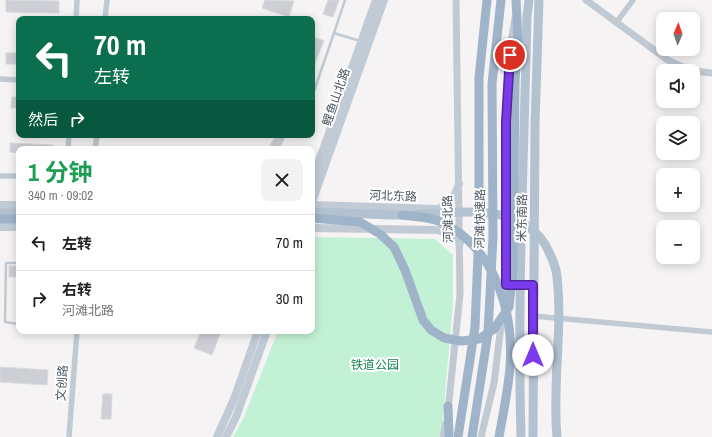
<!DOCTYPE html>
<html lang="zh">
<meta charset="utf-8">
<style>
body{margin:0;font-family:"Archivo Narrow","Noto Sans SC",sans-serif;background:#f2f2f2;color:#202124;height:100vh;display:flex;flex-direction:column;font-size:15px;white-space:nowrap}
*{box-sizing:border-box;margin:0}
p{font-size:13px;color:#757577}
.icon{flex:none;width:22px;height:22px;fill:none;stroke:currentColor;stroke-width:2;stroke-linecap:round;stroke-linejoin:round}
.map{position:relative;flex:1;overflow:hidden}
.drawer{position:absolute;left:16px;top:146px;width:299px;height:188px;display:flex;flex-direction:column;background:#fff;border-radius:8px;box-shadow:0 2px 10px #0003}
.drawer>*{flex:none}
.hud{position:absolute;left:16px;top:16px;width:299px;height:122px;border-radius:8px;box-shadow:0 2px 10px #0003;background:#0b6e4f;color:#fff;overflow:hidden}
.needle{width:26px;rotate:2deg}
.buttons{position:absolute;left:656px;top:12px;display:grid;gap:8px}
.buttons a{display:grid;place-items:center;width:44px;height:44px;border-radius:8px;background:#fff;box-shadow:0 2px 10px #0003;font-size:20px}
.pin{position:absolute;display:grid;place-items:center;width:34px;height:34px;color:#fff;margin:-17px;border:2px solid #fff;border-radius:50%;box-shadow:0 1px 4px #0007}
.me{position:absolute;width:44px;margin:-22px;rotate:0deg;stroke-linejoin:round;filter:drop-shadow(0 0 3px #0008)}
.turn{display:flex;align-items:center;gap:14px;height:84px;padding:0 12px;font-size:18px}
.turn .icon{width:52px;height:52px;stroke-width:2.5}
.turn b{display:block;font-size:28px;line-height:34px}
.then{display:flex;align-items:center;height:38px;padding:0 12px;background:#0003;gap:8px;font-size:15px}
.round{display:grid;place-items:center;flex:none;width:42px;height:42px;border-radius:8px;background:#f2f2f2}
.head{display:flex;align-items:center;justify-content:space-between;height:68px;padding:0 12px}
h1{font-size:24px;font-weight:700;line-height:30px;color:#1e9e55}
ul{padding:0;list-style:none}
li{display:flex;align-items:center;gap:12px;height:56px;padding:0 12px;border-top:1px solid #e0e0e0}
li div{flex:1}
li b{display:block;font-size:15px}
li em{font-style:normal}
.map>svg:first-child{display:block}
.green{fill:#c3f1d5}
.building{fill:#cdcfd5;stroke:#d7d9de}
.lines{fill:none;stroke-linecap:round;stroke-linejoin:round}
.service{stroke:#c1cad2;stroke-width:2.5}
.minor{stroke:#c1cad2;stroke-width:5.5}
.tertiary{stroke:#c1cad2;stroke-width:7}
.secondary{stroke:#c1cbd6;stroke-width:8}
.primary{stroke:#b3c2d1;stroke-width:9}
.trunk{stroke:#9fb4c9;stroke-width:9}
.route-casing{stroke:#51269a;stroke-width:10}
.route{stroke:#7c3aed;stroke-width:7}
.labels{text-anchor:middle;stroke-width:4;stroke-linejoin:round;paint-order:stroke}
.street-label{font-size:12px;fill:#4a5661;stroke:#fff}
.park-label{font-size:12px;fill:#17864f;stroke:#fff}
</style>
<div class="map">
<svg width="712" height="437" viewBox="0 0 712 437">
<rect width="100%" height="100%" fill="#f5f3f3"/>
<polygon class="green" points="314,237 435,239 453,255 453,303 442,427 439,437 233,437 244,417 278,331 312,331 312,242"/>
<g class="building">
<polygon points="6,0 59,1 59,13 6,12"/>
<polygon points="265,0 294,1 289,17 262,8"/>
<polygon points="328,0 339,0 333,17 323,14"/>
<polygon points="314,37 324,41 312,70 312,42"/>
<rect x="6" y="53" width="13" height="11"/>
<polygon points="12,97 19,97 19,108 11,108"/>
<polygon points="276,135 285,137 279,149 268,149"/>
<polygon points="10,143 53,145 53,149 19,149 19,153 10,152"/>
<rect x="9" y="266" width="10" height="11"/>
<polygon points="201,331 221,331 212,355 194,348"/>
<polygon points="0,367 48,370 47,385 0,382"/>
<polygon points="103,394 112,394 111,419 101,419"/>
</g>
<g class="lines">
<g class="service">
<polyline points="345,0 334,33 360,41"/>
<polyline points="312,97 334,33"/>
<polyline points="19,263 6,263 5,322 19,324"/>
</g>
<g class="minor">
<polyline points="76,19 77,0"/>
<polyline points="105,19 107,0"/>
<polyline points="616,23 633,0"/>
<polyline points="0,79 19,80"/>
<polyline points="68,149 69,135"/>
<polyline points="95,149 97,135"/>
<polyline points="0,176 19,176"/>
<polyline points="533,316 712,332"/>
<polyline points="69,437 77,331"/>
</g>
<g class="tertiary">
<polyline points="586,0 669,61 693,71"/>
<polyline points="693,71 712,73"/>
<polyline points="504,301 506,285 506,122 511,42 515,18"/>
<polyline points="448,411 460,294 456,0"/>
<polyline points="443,437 446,423"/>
<polyline points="481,437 494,383 502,317"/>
</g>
<g class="secondary">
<polyline points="312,181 376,0"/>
<polyline points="312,202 384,0"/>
<polyline points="0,205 19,205"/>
<path d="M312,205L438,209C452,203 454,198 459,184"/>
<polyline points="0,227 19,227"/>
<polyline points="312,228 438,230 449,234 460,243"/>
<polyline points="217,437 234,399 258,331"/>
<polyline points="226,437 236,417 267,331"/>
</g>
<g class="primary">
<path d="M312,212C342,212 373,215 403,215C449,215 518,198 546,246C551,256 556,265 557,277C563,330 552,384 557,437"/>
<polyline points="0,213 19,213"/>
<path d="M521,437C517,297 524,156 527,16L529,0"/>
<polyline points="533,437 535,124 539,0"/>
</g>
<g class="trunk">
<path d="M402,215C417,217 435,217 449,226C497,254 514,315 510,367C508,391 503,414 499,437"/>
<polyline points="312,218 360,222 380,234 394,247 405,270 423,320 431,330 444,338 461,341 479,339 494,329 509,307 513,269 515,81 518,39 516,0"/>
<polyline points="0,219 19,219"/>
<polyline points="448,406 449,437"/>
<polyline points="458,437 475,327 479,231 479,78 487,0"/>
<polyline points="472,437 488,333 493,237 492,84 501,0"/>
</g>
</g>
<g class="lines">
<g class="route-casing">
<polyline id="route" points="510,55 506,122 506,285 533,285 533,355"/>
</g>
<use href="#route" class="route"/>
</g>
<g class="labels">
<g class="street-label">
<text transform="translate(336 97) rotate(-71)" y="4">鲤鱼山北路</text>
<text transform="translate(393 196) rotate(2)" y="4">河北东路</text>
<text transform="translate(522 218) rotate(-89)" y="4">米东南路</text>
<text transform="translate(448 219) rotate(-91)" y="4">河滩北路</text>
<text transform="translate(480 219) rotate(-89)" y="4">河滩快速路</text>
<text transform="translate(62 383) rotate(-86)" y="4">文创路</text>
</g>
<g class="park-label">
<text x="375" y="369">铁道公园</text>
</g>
</g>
</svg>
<div class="buttons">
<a><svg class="needle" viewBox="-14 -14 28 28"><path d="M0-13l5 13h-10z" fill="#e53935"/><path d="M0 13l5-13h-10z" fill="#757577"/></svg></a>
<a><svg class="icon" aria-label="sound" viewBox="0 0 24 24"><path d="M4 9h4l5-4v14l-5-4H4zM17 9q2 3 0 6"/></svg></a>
<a><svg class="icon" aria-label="layers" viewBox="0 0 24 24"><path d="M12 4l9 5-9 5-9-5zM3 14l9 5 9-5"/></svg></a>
<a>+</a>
<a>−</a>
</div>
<div class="pin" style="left:510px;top:55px;background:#d93025"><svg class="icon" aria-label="arrive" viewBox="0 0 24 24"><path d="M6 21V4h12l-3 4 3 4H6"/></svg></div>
<svg class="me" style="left:533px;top:355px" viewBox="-20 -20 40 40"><circle r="19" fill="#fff"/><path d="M0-13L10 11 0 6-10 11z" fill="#7c3aed"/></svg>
<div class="hud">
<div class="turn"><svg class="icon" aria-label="left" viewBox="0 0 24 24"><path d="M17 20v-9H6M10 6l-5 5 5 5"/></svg><div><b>70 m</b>左转</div></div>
<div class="then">然后<svg class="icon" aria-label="right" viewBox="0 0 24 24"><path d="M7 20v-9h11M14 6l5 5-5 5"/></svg></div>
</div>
<section class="drawer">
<div class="head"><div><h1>1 分钟</h1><p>340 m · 09:02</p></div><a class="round"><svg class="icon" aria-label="close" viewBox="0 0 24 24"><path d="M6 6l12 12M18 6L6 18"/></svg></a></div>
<ul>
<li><svg class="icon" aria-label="left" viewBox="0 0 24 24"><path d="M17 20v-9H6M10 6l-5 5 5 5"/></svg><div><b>左转</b></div><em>70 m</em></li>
<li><svg class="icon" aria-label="right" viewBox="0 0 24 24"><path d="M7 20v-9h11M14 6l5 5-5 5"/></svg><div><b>右转</b><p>河滩北路</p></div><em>30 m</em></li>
</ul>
</section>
</div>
